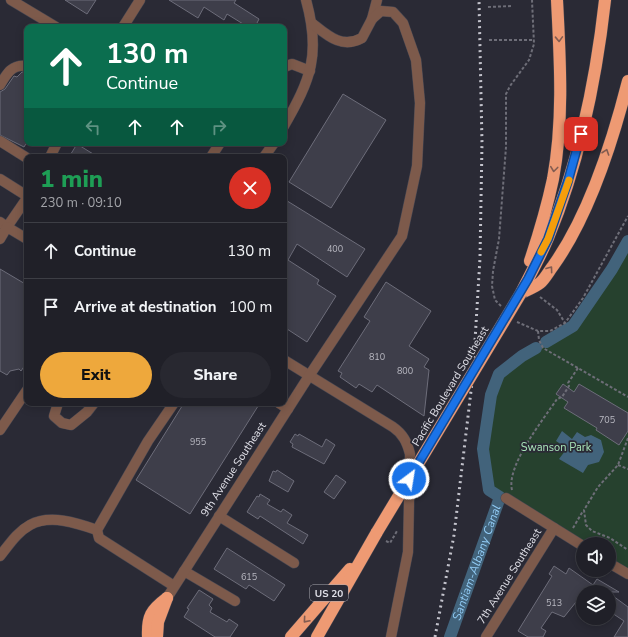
<!DOCTYPE html>
<meta charset="utf-8">
<style>
body{margin:0;font-family:"Nunito Sans",sans-serif;background:#282830;color:#f1f3f6;height:100vh;display:flex;flex-direction:column;font-size:15px;white-space:nowrap}
*{box-sizing:border-box;margin:0}
p{font-size:13px;color:#a2a3a8}
.icon{flex:none;width:22px;height:22px;fill:none;stroke:currentColor;stroke-width:2;stroke-linecap:round;stroke-linejoin:round}
.map{position:relative;flex:1;overflow:hidden}
.panel{position:absolute;left:24px;top:154px;width:263px;height:252px;display:flex;flex-direction:column;background:#202028;border-radius:8px;box-shadow:0 2px 10px #0003,0 0 0 1px #3d3e45}
.panel>*{flex:none}
.banner{position:absolute;left:24px;top:24px;width:263px;height:122px;border-radius:8px;box-shadow:0 2px 10px #0003,0 0 0 1px #3d3e45;background:#0b6e4f;color:#fff;overflow:hidden}
.buttons{position:absolute;left:576px;top:537px;display:grid;gap:8px}
.buttons a{display:grid;place-items:center;width:40px;height:40px;border-radius:50%;background:#202028;box-shadow:0 2px 10px #0003,0 0 0 1px #3d3e45;font-size:20px}
.pin{position:absolute;display:grid;place-items:center;width:34px;height:34px;color:#fff;margin:-17px;border-radius:8px;box-shadow:0 2px 6px #0006}
.me{position:absolute;width:44px;margin:-22px;rotate:31deg;stroke-linejoin:round;filter:drop-shadow(0 0 3px #0008)}
.turn{display:flex;align-items:center;gap:14px;height:84px;padding:0 16px;font-size:18px}
.turn .icon{width:52px;height:52px;stroke-width:2.5}
.turn b{display:block;font-size:28px;line-height:34px}
.lanes{display:flex;align-items:center;height:38px;padding:0 16px;background:#0003;justify-content:center;gap:20px;direction:ltr}
.lanes .off{opacity:.35}
.round{display:grid;place-items:center;flex:none;width:42px;height:42px;border-radius:21px;background:#282830}
.summary{display:flex;align-items:center;justify-content:space-between;height:68px;padding:0 16px}
h1{font-size:24px;font-weight:800;line-height:30px;color:#1e9e55}
.action{display:flex;gap:8px;margin-top:auto;padding:8px 16px}
.action a{flex:1;height:46px;border-radius:24px;background:#eea83c;color:#111;font-size:16px;font-weight:800;line-height:46px;text-align:center}
.action a+a{background:#282830;color:#f1f3f6}
ul{padding:0;list-style:none}
li{display:flex;align-items:center;gap:12px;height:56px;padding:0 16px;border-top:1px solid #3d3e45}
li div{flex:1}
li b{display:block;font-size:15px}
li em{font-style:normal}
.map>svg:first-child{display:block}
.green{fill:#26412e}
.water{fill:#42637b}
.lines{fill:none;stroke-linecap:round;stroke-linejoin:round}
.canal{stroke:#42637b;stroke-width:12}
.building{fill:#3e3e4a;stroke:#6d6d7a}
.minor-casing{stroke:#474752;stroke-width:11}
.highway-casing{stroke:#474752;stroke-width:13}
.path{stroke:#6e6e78;stroke-width:2;stroke-dasharray:3 2;stroke-linecap:butt}
.minor{stroke:#7d5a4b;stroke-width:10}
.highway{stroke:#ee9a73;stroke-width:12}
.rail{stroke:#c3c3cc;stroke-width:3;stroke-dasharray:2 4;stroke-linecap:butt}
.highway-bridge-casing{stroke:#474752;stroke-width:13;stroke-linecap:butt}
.highway-bridge{stroke:#ee9a73;stroke-width:12}
.oneway{stroke:#825c51}
.route-casing{stroke:#114b97;stroke-width:10}
.route{stroke:#1a73e8;stroke-width:7}
.slow{stroke:#f59e0b;stroke-width:7}
.labels{text-anchor:middle;stroke-width:3.5;stroke-linejoin:round;paint-order:stroke}
.number-label{font-size:9px;fill:#b8b8c1}
.shield{fill:#2a2a35;stroke:#aaaab3;stroke-width:1}
.shield-label{font-size:10px;font-weight:bold;fill:#e1e1e9}
.street-label{font-size:11px;fill:#e1e1e9;stroke:#2a2a35}
.park-label{font-size:11px;fill:#a9e5ba;stroke:#2a2a35}
.water-label{font-size:12px;font-style:italic;fill:#91cbf5;stroke:#2a2a35}
</style>
<div class="map">
<svg width="628" height="637" viewBox="0 0 628 637">
<rect width="100%" height="100%" fill="#2a2a35"/>
<polygon class="green" points="628,241 628,575 609,564 609,544 583,544 583,548 489,490 483,449 491,395 499,374 522,356 573,326 612,269"/>
<polygon class="water" points="562,431 572,439 577,432 585,437 591,435 601,440 604,452 599,462 588,465 583,473 559,459 565,451 562,445 556,441"/>
<g class="lines">
<g class="canal">
<polyline points="546,342 573,326 612,269 628,241"/>
<path id="s1" d="M450,637L500,497L489,490L483,449L491,395L499,374L522,356L536,348"/>
</g>
</g>
<g class="building">
<polygon points="65,0 96,0 87,14"/>
<polygon points="169,0 236,0 234,3 259,19 255,27 248,27 227,14 224,20 204,7 198,18"/>
<polygon points="22,72 27,72 27,142 24,147 0,135 0,92 5,89 14,76 17,77"/>
<polygon points="343,94 386,120 331,208 289,182"/>
<polygon points="77,144 98,157 69,157"/>
<polygon points="284,199 365,249 347,277 297,244 288,260 319,280 317,284 336,296 307,342 284,327"/>
<polygon points="0,269 27,285 27,362 21,371 19,369 10,371 7,375 0,371"/>
<polygon points="386,282 431,311 409,346 429,359 424,367 429,370 424,416 377,385 372,392 359,384 356,388 340,377 342,373 338,371 370,321 364,317"/>
<polygon points="563,384 574,392 579,384 628,413 628,431 619,445 596,430 597,428 564,408 568,402 556,394"/>
<polygon points="184,403 260,403 190,514 136,480"/>
<polygon points="295,434 298,436 299,434 322,447 326,439 335,445 324,464 292,447 293,444 290,442"/>
<polygon points="277,470 294,481 288,492 269,481 273,471 276,472"/>
<polygon points="336,475 346,482 334,499 324,492"/>
<polygon points="260,494 270,500 267,504 281,512 283,509 292,515 287,523 308,535 303,544 260,516 258,519 247,512 257,496 259,497"/>
<polygon points="227,548 285,585 274,601 249,585 246,589 214,569"/>
<polygon points="554,566 566,574 569,568 593,585 597,579 619,592 583,592 583,606 576,602 564,617 552,612 541,628 546,631 543,637 528,637 518,631 552,576 549,574"/>
<polygon points="199,590 213,599 209,605 212,608 210,612 227,622 229,619 238,625 230,637 215,637 184,617 189,609 187,608"/>
<polygon points="609,593 628,607 628,637 614,637 624,621 609,611"/>
</g>
<g class="lines">
<g class="minor-casing">
<g id="minor">
<polyline points="11,0 56,27"/>
<polyline points="372,19 377,0"/>
<polyline points="123,27 140,0"/>
<polyline points="284,67 292,64 310,71"/>
<path d="M0,85C7,73 12,64 27,66"/>
<path d="M284,126C311,79 321,54 306,0"/>
<polyline points="0,141 27,158"/>
<polyline points="50,157 57,143"/>
<polyline points="211,157 220,143"/>
<polyline points="264,157 274,143"/>
<polyline points="0,179 27,196"/>
<polyline points="0,222 7,227 27,198"/>
<polyline points="0,239 7,227 27,239"/>
<path d="M284,360L393,427C403,434 407,442 410,454L408,552L391,637"/>
<polyline points="58,403 54,416 62,423 71,425 87,412 94,403"/>
<polyline points="174,403 148,441 97,530 99,538 174,586"/>
<polyline points="279,403 288,409"/>
<polyline points="0,430 27,390"/>
<polyline points="506,498 583,546"/>
<polyline points="219,516 294,563"/>
<path d="M0,556C9,545 17,532 30,525C50,514 77,523 97,530"/>
<polyline points="609,563 628,574"/>
<polyline points="184,571 235,601"/>
<path d="M167,598L309,376L402,236L417,166L420,103L416,60L403,23L393,12L381,11L372,19L362,38C342,49 328,36 313,24"/>
<polyline points="486,637 554,528"/>
</g>
</g>
<g class="highway-casing">
<g id="highway">
<path d="M530,261C539,234 547,207 553,179C564,120 560,59 557,0"/>
<path d="M521,293C530,275 540,257 548,238C579,163 596,81 605,0"/>
<path d="M521,293C527,290 535,287 540,283C545,279 549,271 553,266C588,217 613,140 628,81"/>
<path d="M148,637C147,616 151,610 167,598"/>
<polyline points="157,637 158,622 167,598"/>
<polyline points="291,637 350,569"/>
<polyline points="317,637 377,532"/>
</g>
</g>
<g class="path">
<polyline points="488,7 512,6"/>
<polyline points="489,40 534,40"/>
<polyline points="540,297 557,310 565,323"/>
<polyline points="501,306 495,300 492,286 493,271 499,239 506,147 506,94 510,86 529,60 534,44 532,0"/>
<polyline points="517,322 538,331 550,331 565,323 583,298 628,216"/>
<polyline points="538,331 539,340 543,348 628,397"/>
<polyline points="628,438 618,465 598,487 584,510 586,525 592,531 610,538 628,550"/>
<polyline points="618,465 628,469"/>
<path d="M512,490C506,466 543,420 557,399L562,397L569,386L568,383L578,368"/>
<polyline points="573,528 583,511"/>
<polyline points="386,541 390,543 397,531"/>
</g>
<use href="#minor" class="minor"/>
<use href="#highway" class="highway"/>
<polyline class="rail" points="435,637 454,535 473,374 480,258 482,143 479,0"/>
<g class="highway-bridge-casing">
<polyline id="highway-bridge" points="377,532 521,293"/>
</g>
<use href="#highway-bridge" class="highway-bridge"/>
</g>
<defs><path id="oneway-chevron" d="M-2-3.5L2.5 0L-2 3.5" fill="none" stroke-width="1.6" stroke-linecap="round" stroke-linejoin="round"/></defs>
<g class="oneway">
<use href="#oneway-chevron" transform="translate(559 39) rotate(88)"/>
<use href="#oneway-chevron" transform="translate(606 152) rotate(-71)"/>
<use href="#oneway-chevron" transform="translate(554 169) rotate(97)"/>
<use href="#oneway-chevron" transform="translate(550 269) rotate(-54)"/>
<use href="#oneway-chevron" transform="translate(306 620) rotate(131)"/>
</g>
<g class="lines">
<g class="route-casing">
<polyline id="route" points="409,479 528,279 548,239 568,181 581,134"/>
</g>
<use href="#route" class="route"/>
<polyline class="slow" points="541,252 548,239 569,180"/>
</g>
<g class="labels">
<g class="number-label">
<text x="335" y="252">400</text>
<text x="377" y="360">810</text>
<text x="405" y="374">800</text>
<text x="607" y="423">705</text>
<text x="198" y="445">955</text>
<text x="249" y="580">615</text>
<text x="554" y="606">513</text>
</g>
<rect class="shield" x="310" y="585" width="38" height="16" rx="3"/>
<g class="shield-label">
<text x="329" y="597">US 20</text>
</g>
<g class="street-label">
<text transform="translate(450 386) rotate(-59)" y="4">Pacific Boulevard Southeast</text>
<text transform="translate(233 469) rotate(-57)" y="4">9th Avenue Southeast</text>
<text transform="translate(509 576) rotate(-58)" y="4">7th Avenue Southeast</text>
</g>
<g class="park-label">
<text x="556" y="451">Swanson Park</text>
</g>
<g class="water-label">
<text dy="4" stroke="none"><textPath href="#s1" startOffset="79">Santiam-Albany Canal</textPath></text>
</g>
</g>
</svg>
<div class="buttons">
<a><svg class="icon" aria-label="sound" viewBox="0 0 24 24"><path d="M4 9h4l5-4v14l-5-4H4zM17 9q2 3 0 6"/></svg></a>
<a><svg class="icon" aria-label="layers" viewBox="0 0 24 24"><path d="M12 4l9 5-9 5-9-5zM3 14l9 5 9-5"/></svg></a>
</div>
<div class="pin" style="left:581px;top:134px;background:#d93025"><svg class="icon" aria-label="arrive" viewBox="0 0 24 24"><path d="M6 21V4h12l-3 4 3 4H6"/></svg></div>
<svg class="me" style="left:409px;top:479px" viewBox="-20 -20 40 40"><circle r="17" fill="#1a73e8" stroke="#fff" stroke-width="3"/><path d="M0-11L8 9 0 5-8 9z" fill="#fff"/></svg>
<div class="banner">
<div class="turn"><svg class="icon" aria-label="ahead" viewBox="0 0 24 24"><path d="M12 20V5M6 11l6-6 6 6"/></svg><div><b>130 m</b>Continue</div></div>
<div class="lanes"><svg class="icon off" aria-label="left" viewBox="0 0 24 24"><path d="M17 20v-9H6M10 6l-5 5 5 5"/></svg><svg class="icon" aria-label="ahead" viewBox="0 0 24 24"><path d="M12 20V5M6 11l6-6 6 6"/></svg><svg class="icon" aria-label="ahead" viewBox="0 0 24 24"><path d="M12 20V5M6 11l6-6 6 6"/></svg><svg class="icon off" aria-label="right" viewBox="0 0 24 24"><path d="M7 20v-9h11M14 6l5 5-5 5"/></svg></div>
</div>
<section class="panel">
<div class="summary"><div><h1>1 min</h1><p>230 m · 09:10</p></div><a class="round" style="background:#d93025;color:#fff"><svg class="icon" aria-label="close" viewBox="0 0 24 24"><path d="M6 6l12 12M18 6L6 18"/></svg></a></div>
<ul>
<li><svg class="icon" aria-label="ahead" viewBox="0 0 24 24"><path d="M12 20V5M6 11l6-6 6 6"/></svg><div><b>Continue</b></div><em>130 m</em></li>
<li><svg class="icon" aria-label="arrive" viewBox="0 0 24 24"><path d="M6 21V4h12l-3 4 3 4H6"/></svg><div><b>Arrive at destination</b></div><em>100 m</em></li>
</ul>
<div class="action"><a>Exit</a><a>Share</a></div>
</section>
</div>
